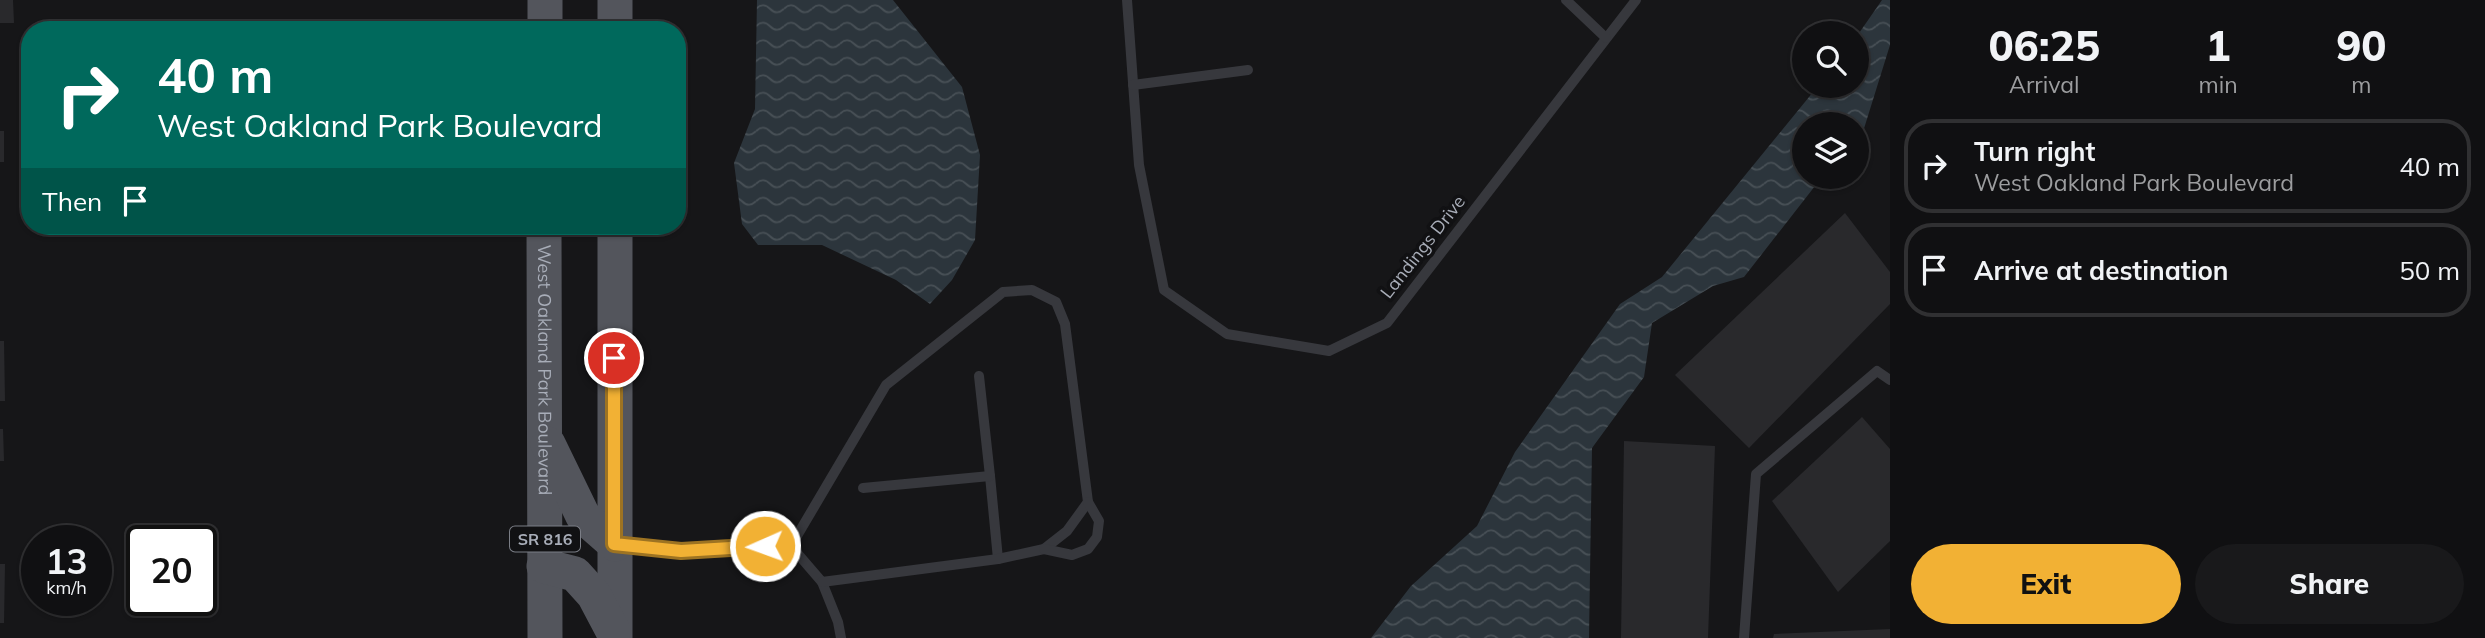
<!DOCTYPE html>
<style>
body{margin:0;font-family:Mulish,sans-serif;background:#19191b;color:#f1f3f6;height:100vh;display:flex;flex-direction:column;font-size:26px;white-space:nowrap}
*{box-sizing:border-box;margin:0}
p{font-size:23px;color:#9c9d9f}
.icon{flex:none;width:38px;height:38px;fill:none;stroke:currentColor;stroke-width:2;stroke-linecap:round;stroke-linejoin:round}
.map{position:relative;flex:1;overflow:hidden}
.drawer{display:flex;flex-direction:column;background:#101012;width:595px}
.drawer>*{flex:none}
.guide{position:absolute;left:21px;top:21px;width:665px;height:214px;border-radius:28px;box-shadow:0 2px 5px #0004,0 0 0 2px #303032;background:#00695c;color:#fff;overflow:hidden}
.fabs{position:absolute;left:1792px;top:21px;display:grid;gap:14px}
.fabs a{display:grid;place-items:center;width:77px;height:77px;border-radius:50%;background:#101012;box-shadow:0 2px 5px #0004,0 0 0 2px #303032;font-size:35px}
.speed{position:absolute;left:21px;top:525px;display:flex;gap:14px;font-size:35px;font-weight:700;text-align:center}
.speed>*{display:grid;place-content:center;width:91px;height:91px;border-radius:50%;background:#101012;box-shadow:0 2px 5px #0004,0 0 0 2px #303032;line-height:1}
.speed small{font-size:18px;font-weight:400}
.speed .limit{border:4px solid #111;border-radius:10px;background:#fff;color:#111}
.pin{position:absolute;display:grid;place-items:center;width:60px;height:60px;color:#fff;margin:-30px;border:4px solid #fff;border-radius:50%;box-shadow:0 2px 7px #0007}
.me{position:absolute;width:77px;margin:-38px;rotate:268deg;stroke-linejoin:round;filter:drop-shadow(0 0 5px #0008)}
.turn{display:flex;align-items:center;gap:24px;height:147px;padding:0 21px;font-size:32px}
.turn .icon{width:91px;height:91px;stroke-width:2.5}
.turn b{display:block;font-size:49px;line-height:60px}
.then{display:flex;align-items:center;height:66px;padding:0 21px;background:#0003;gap:14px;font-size:26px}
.eta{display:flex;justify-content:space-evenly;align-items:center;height:119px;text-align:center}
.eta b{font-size:42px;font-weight:800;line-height:49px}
.primary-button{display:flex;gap:14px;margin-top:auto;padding:14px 21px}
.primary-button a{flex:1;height:80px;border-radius:42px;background:#f2b134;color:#111;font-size:28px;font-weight:800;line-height:80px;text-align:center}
.primary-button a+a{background:#19191b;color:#f1f3f6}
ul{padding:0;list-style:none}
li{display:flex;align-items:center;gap:21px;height:94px;margin:0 14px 10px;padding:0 7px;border:4px solid #303032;border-radius:28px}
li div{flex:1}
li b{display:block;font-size:26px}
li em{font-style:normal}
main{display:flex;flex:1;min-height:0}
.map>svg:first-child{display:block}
.water{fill:url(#water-waves)}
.building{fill:#29292c}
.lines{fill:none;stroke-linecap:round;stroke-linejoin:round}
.service{stroke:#37383d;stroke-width:10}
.primary{stroke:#53555c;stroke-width:35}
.route-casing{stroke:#9d7322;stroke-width:18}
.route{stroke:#f2b134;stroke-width:12}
.labels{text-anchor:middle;stroke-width:7;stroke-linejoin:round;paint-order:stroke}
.shield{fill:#111113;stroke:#7b7e86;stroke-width:2}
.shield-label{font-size:16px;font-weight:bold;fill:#a8adb8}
.street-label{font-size:18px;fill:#a8adb8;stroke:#111113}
</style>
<main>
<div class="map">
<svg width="1890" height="638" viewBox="0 0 1890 638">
<defs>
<pattern id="water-waves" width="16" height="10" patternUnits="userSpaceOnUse" patternTransform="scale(1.75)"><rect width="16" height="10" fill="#2c353c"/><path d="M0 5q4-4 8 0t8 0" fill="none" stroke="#485056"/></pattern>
</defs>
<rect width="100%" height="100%" fill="#161618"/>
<g class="water">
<polygon points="757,0 893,0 962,87 980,155 975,240 952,280 930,304 896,280 822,245 758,245 742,224 734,163 755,109"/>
<polygon points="1882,0 1890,0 1890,45 1862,135 1857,141 1857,124 1804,124 1804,177 1822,177 1744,277 1713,286 1652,323 1644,377 1592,448 1589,638 1371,638 1411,586 1477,526 1515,452 1620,304 1662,277 1818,86 1857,86 1857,36"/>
</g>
<g class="building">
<polygon points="0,0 13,0 14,23 0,23"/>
<rect x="0" y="131" width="4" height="31"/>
<polygon points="1845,213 1890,272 1890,304 1749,448 1675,375"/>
<polygon points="0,341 4,341 5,401 0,401"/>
<polygon points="1862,417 1890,449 1890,541 1838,592 1772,501"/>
<polygon points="0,429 3,429 4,461 0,461"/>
<polygon points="1624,441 1715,446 1708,638 1621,638"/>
<polygon points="0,564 5,564 4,623 0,623"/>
<polygon points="1890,629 1890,638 1773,638 1774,634"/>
</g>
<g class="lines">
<g class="service">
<polyline points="1127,0 1139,165 1164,290 1227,334 1329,351 1387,323 1636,0"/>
<polyline points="1566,0 1606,38"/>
<polyline points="1133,85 1248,70"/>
<polyline points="990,476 998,559"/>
<polyline points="863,488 990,476 979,376"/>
<polyline points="621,545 681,551 791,546 822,582 838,622 841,638"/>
<polyline points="791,546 886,385 1003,292 1032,290 1056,302 1065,324 1088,502 1067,531 1044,549 998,559 822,582"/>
<polyline points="1044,549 1072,555 1088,549 1097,537 1099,521 1088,502"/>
<polyline points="1744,638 1756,474 1877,371 1890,380"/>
</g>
<g class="primary">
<polyline points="615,0 615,30"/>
<polyline points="545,30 545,0"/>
<path id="s1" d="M544,226L545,638"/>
<polyline points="615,226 615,638"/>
<polyline points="548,444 583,516 615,544"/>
<polyline points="544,566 575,574 594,595 613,631"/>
</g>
</g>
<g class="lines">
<g class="route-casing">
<polyline id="route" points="614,358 614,544 681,551 765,546"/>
</g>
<use href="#route" class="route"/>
</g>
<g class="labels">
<rect class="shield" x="510" y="526.5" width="70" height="25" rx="5"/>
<g class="shield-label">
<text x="545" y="545">SR 816</text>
</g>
<g class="street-label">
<text transform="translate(1423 247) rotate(-52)" y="6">Landings Drive</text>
<text dy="6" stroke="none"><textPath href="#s1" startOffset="144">West Oakland Park Boulevard</textPath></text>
</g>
</g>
</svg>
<div class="fabs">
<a><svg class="icon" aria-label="search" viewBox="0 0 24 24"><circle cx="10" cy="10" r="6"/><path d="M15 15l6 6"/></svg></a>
<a><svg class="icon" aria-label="layers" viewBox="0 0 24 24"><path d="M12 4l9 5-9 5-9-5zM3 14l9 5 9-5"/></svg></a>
</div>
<div class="speed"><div>13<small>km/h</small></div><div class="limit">20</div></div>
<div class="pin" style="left:614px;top:358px;background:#d93025"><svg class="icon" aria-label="arrive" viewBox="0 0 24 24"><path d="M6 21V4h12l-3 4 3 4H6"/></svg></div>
<svg class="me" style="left:765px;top:546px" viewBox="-20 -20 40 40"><circle r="17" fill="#f2b134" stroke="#fff" stroke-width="3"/><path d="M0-11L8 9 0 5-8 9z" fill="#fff"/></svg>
<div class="guide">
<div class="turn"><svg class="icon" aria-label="right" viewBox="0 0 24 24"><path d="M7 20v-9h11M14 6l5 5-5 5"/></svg><div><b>40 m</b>West Oakland Park Boulevard</div></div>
<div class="then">Then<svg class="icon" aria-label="arrive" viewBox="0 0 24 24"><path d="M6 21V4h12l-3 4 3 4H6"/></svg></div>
</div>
</div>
<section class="drawer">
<div class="eta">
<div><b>06:25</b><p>Arrival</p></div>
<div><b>1</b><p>min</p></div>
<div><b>90</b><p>m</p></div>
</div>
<ul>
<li><svg class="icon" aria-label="right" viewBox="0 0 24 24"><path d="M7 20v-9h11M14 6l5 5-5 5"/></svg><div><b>Turn right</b><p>West Oakland Park Boulevard</p></div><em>40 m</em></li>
<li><svg class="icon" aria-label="arrive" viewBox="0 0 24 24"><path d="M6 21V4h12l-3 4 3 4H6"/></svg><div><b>Arrive at destination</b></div><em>50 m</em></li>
</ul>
<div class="primary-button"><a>Exit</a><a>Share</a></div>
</section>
</main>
